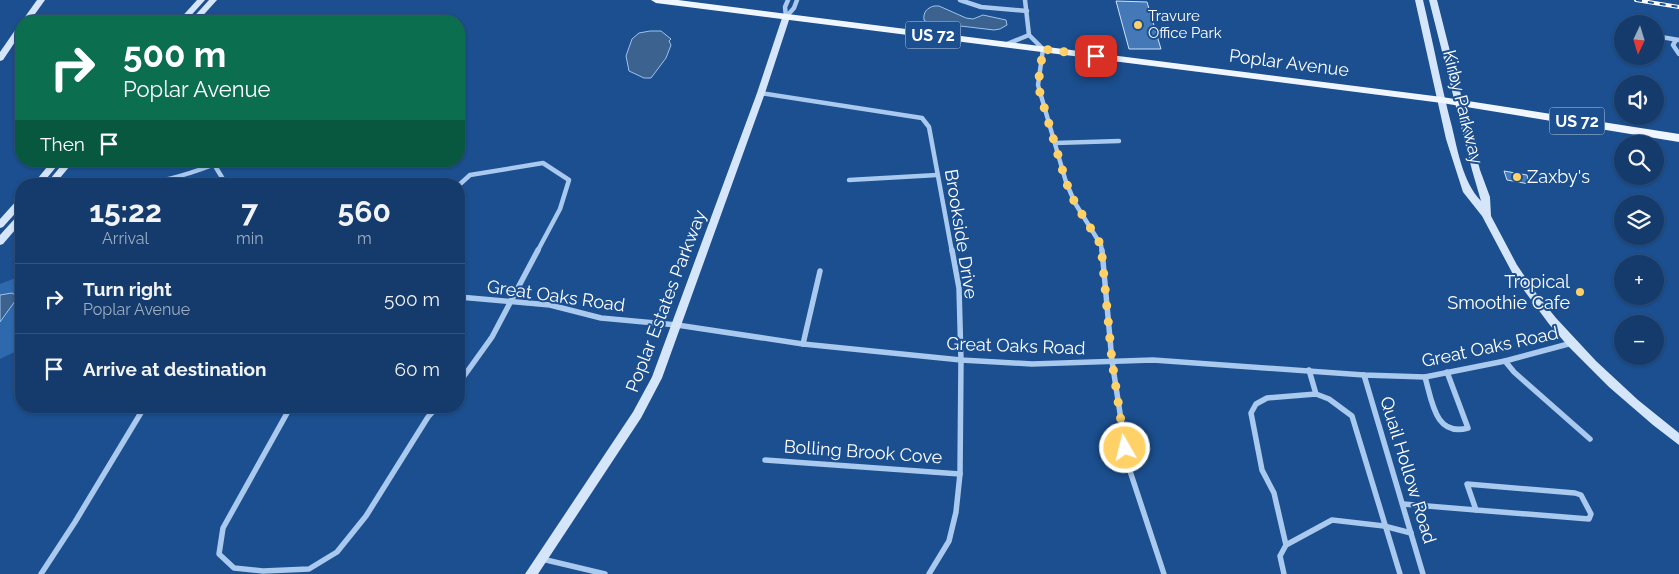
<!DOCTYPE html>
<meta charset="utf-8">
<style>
body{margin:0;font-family:Raleway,sans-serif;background:#1d4271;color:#f1f3f6;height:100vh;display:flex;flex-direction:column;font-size:19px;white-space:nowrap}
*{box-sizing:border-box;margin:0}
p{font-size:16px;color:#9dadc1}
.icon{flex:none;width:28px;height:28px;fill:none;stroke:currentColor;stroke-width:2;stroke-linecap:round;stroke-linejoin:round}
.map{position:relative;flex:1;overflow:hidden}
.panel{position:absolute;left:15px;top:178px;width:450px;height:235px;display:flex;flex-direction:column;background:#143b6b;border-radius:20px;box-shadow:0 1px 4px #0004,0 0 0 1px #33557e}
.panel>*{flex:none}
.top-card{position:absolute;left:15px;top:15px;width:450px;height:152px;border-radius:20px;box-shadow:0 1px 4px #0004,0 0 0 1px #33557e;background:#0b6e4f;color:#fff;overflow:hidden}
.needle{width:32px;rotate:184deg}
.buttons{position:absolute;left:1614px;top:15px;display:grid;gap:10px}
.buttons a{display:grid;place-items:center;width:50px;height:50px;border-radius:50%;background:#143b6b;box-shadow:0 1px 4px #0004,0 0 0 1px #33557e;font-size:25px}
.pin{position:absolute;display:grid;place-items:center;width:42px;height:42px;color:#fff;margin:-21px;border-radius:10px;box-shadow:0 2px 8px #0006}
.me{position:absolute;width:55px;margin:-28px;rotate:352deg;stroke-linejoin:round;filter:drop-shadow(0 0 4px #0008)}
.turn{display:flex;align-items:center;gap:18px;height:105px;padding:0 25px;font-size:22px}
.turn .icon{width:65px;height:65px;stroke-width:2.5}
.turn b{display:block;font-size:35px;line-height:42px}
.then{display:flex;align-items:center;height:48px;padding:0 25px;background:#0003;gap:10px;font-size:19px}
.eta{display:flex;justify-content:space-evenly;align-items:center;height:85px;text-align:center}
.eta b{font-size:30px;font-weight:700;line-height:35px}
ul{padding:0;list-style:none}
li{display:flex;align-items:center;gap:15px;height:70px;padding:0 25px;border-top:1px solid #33557e}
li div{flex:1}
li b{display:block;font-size:19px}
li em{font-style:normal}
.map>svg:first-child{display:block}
.green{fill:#2e69ad}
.water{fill:#3c6290;stroke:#9cc4f0}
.building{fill:#4478b7;stroke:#cfe3fa}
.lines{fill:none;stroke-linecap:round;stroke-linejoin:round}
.street-far1{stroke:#a9c9ee;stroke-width:4.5}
.street{stroke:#a9c9ee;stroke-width:5.5}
.secondary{fill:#d6e6fa;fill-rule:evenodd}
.primary{fill:#f0f6ff;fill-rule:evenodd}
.rail-casing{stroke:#fff;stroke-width:4}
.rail{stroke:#1b4f8f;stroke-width:2;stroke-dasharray:6;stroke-linecap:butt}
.route{stroke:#ffd166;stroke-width:9;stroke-dasharray:0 16.2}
.poi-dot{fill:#ffd166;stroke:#1b4f8f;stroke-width:2}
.labels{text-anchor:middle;stroke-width:4;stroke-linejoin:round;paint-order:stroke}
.far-poi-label{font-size:15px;fill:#fff;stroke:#1b4f8f;text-anchor:start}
.shield{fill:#1b4f8f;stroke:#bbcadd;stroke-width:1}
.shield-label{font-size:16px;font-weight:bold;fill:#fff}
.street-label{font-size:18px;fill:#fff;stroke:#1b4f8f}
.poi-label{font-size:18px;fill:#fff;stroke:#1b4f8f;text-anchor:start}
</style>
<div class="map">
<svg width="1679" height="574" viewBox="0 0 1679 574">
<rect width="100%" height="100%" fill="#1b4f8f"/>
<polygon class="green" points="21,276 21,349 0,359 0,284"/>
<g class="water">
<path d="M934,6H939L966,18L973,19L983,15L1006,20L1007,25L1000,29L994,30L927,22L924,20C923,12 927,8 934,6Z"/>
<polygon points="650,31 661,31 671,39 669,41 671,45 666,58 651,78 644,78 629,71 626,56 632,39 639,33"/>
<polygon points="12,293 18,297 0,322 0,295"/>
</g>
<g class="building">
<polygon points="1116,1 1147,2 1161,49 1129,49"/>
<polygon points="1504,171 1527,175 1529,184 1507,180"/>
</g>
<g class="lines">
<g class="street-far1">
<polyline points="960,0 981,7 1027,11"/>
<polyline points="1025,0 1029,35 1043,49 1038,85 1066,182 1075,203 1101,245 1102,252"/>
<polyline points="786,17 794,8 797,0"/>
<polyline points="786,17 785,7 788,0"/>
<polyline points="1655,36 1679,40"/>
<polyline points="1676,40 1673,45 1679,54"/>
<polyline points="1007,44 1029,35"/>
<polyline points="761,93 922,118 929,127 952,252"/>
<polyline points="1055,143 1119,141"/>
<polyline points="212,161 226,184"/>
<path d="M42,179C76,181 112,187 146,183C173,180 198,171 223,161"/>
<polyline points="849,180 937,175"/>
<polyline points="459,185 470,175 543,163 569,180 560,209 537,252"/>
</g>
<g class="street">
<polyline points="1102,250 1112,361 1128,465 1164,574"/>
<polyline points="459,297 550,305 601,318 677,325 803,344 961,360 1032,364 1153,360 1364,375 1425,377 1505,361 1572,343"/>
<polyline points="803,344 820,271"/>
<polyline points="1505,361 1514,372 1590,439"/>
<polyline points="1309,370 1316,394"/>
<polyline points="1364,375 1423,574"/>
<path d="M1425,377C1432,401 1435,437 1468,428L1447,372"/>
<polyline points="459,383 492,337 538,250"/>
<polyline points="291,406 223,528 219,554 234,568 263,571 309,569 337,552 366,516 428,417 438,406"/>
<polyline points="765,460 960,474"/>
<polygon points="1467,484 1575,493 1581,495 1591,514 1589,519 1476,510"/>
<polyline points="1403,504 1476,510"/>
<polyline points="1286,545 1332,520 1384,526 1411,533"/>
<polyline points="542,559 605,574"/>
<polyline points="41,574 75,522 145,406"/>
<polyline points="929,574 949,541 956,512 960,474 961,360 959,288 952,250"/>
<polyline points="1284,574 1280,556 1286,545 1274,493 1262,470 1251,413 1256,404 1267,398 1316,394 1329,399 1352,416 1400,574"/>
</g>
<g class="secondary">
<polygon points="37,0 45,0 30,21 22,21"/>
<polygon points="197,0 205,0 186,21 178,21"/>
<polygon points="209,0 217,0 198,21 190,21"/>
<path d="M1415,0H1423C1433,42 1441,85 1452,127C1458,152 1463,182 1481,201L1472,170L1429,0H1437L1480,170L1490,197L1491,216L1517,265L1538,296L1556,318L1596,361L1638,400L1679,433V445L1653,425L1609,387L1568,346L1549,324L1515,278L1482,216L1463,192L1446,139Z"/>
<polygon points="783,15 789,15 790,17 765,93 662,378 641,418 538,574 525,574 633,412 652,377 757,93"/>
<polygon points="18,26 21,26 21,33 3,60 0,61 0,52"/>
<polygon points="52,161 61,161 42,184 33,184"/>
<polygon points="65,161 74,161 55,184 46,184"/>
<polygon points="21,198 21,207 3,227 0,228 0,219 18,199"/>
<polygon points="21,214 21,223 3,244 0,245 0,235 18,215"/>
</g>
<polygon class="primary" points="651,0 678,0 1442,97 1679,134 1679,142 1442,103 656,3"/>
<g class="rail-casing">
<polyline id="rail" points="1636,0 1679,7"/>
</g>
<use href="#rail" class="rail"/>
</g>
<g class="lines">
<polyline class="route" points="1096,56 1043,49 1038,85 1042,100 1066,182 1075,203 1101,245 1112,361 1125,448"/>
</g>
<g class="poi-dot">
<circle cx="1138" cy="25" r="5"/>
<circle cx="1517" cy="177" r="5"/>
<circle cx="1580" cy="292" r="5"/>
</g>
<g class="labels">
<g class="far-poi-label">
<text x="1148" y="21">Travure<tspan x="1148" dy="17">Office Park</tspan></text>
</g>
<g class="shield">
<rect x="905.5" y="21.5" width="55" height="27" rx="4"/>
<rect x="1549.5" y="107.5" width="55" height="27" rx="4"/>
</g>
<g class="shield-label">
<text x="933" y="41">US 72</text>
<text x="1577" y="127">US 72</text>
</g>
<g class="street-label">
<text transform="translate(1289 63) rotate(7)" y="6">Poplar Avenue</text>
<text transform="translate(1463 107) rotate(76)" y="6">Kirby Parkway</text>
<text transform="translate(961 234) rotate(81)" y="6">Brookside Drive</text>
<text transform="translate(556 296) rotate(8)" y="6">Great Oaks Road</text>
<text transform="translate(666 301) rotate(-69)" y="6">Poplar Estates Parkway</text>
<text transform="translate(1016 346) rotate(2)" y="6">Great Oaks Road</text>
<text transform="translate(1490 347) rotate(-12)" y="6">Great Oaks Road</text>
<text transform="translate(863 452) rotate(4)" y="6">Bolling Brook Cove</text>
<text transform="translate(1408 470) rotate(73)" y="6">Quail Hollow Road</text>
</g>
<g class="poi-label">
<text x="1527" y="183">Zaxby's</text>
<text x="1570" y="288" text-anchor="end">Tropical<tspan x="1570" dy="21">Smoothie Cafe</tspan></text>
</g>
</g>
</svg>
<div class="buttons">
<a><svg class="needle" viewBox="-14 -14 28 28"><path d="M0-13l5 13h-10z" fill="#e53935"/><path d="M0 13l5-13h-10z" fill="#9dadc1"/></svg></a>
<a><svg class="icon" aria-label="sound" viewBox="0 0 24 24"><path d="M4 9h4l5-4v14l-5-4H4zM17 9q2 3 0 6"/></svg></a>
<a><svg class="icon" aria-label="search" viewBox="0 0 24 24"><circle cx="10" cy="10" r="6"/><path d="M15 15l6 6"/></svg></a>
<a><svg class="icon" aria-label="layers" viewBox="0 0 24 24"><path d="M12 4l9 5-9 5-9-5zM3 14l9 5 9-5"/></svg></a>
<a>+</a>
<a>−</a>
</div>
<div class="pin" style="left:1096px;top:56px;background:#d93025"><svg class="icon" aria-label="arrive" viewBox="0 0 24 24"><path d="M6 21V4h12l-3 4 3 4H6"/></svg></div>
<svg class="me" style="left:1125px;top:448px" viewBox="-20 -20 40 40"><circle r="17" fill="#ffd166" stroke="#fff" stroke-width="3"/><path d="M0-11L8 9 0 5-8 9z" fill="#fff"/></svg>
<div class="top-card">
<div class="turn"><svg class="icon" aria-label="right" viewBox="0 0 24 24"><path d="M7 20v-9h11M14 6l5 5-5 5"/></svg><div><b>500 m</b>Poplar Avenue</div></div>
<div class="then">Then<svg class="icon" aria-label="arrive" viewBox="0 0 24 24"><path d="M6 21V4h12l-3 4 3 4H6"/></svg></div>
</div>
<section class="panel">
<div class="eta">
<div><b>15:22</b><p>Arrival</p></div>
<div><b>7</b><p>min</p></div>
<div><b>560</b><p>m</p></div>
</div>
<ul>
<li><svg class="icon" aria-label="right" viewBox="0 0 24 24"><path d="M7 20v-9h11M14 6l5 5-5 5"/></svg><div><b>Turn right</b><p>Poplar Avenue</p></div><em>500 m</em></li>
<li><svg class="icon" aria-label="arrive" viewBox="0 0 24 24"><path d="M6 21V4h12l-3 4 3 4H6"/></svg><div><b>Arrive at destination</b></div><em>60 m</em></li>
</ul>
</section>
</div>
